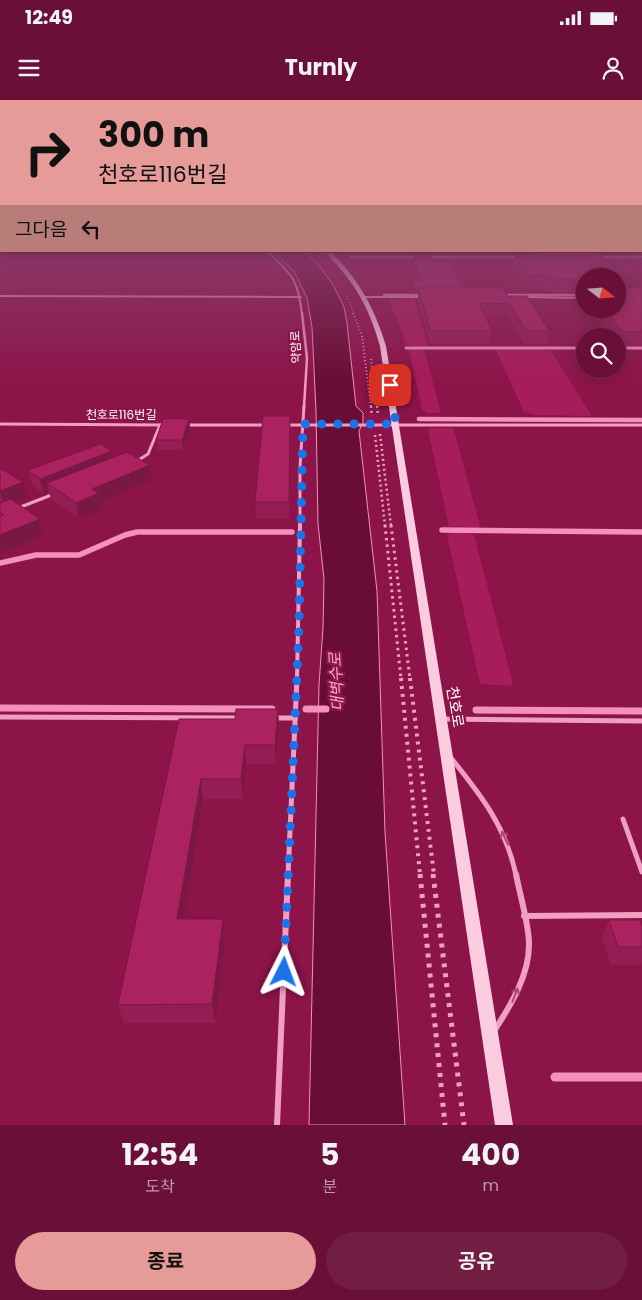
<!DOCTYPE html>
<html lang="ko">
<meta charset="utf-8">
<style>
body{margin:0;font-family:Poppins,"Noto Sans KR",sans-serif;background:#721d42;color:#f1f3f6;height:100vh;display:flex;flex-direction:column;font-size:19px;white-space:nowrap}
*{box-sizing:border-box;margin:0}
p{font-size:16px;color:#be9cad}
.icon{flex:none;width:28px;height:28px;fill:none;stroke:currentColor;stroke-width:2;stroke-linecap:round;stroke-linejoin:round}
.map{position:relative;height:1025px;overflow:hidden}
.sheet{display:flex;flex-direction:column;background:#6a0f37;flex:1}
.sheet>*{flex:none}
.guide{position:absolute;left:0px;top:0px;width:642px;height:152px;box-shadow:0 2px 12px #0003,0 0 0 1px #7d2f52;background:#e69b98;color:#111;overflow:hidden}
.needle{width:32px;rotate:107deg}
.buttons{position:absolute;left:576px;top:168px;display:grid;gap:10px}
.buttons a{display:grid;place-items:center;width:50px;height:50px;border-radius:50%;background:#6a0f37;box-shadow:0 2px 12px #0003,0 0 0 1px #7d2f52;font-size:25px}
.pin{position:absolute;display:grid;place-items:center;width:42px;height:42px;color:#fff;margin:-21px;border-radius:10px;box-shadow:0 2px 8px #0006}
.me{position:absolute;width:55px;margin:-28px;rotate:3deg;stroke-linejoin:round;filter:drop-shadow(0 0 4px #0008)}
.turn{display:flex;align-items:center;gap:18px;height:105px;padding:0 15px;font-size:22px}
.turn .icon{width:65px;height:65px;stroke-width:2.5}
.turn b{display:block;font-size:35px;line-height:42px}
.then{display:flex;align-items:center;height:48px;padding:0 15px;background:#0003;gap:10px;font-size:19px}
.eta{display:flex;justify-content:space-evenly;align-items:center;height:85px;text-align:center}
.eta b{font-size:30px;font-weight:700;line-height:35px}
.action{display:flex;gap:10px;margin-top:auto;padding:10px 15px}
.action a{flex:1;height:58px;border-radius:30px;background:#e69b98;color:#111;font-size:20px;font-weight:700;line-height:58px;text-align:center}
.action a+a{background:#721d42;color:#f1f3f6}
.status{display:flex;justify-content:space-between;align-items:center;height:35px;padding:0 25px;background:#6a0f37;direction:ltr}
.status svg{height:14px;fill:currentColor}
header{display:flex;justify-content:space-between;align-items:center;height:65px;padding:0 15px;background:#6a0f37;font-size:22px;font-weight:700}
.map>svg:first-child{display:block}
.green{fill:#a71c5b}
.water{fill:#690d34;stroke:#f390be}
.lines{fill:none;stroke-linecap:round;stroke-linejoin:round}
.stream-far5{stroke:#f390be;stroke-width:2.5}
.stream-far4{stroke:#f390be;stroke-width:3}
.stream-far3{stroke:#f390be;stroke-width:4.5}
.stream-far2{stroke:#f390be;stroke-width:5.5}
.stream-far1{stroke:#f390be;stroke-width:7}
.stream{stroke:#f390be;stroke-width:9}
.path-far5{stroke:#f09ec3;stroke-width:1;stroke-dasharray:1 2;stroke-linecap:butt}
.path-far4{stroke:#f09ec3;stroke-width:2;stroke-dasharray:1 2.5;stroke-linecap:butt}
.path-far3{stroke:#f09ec3;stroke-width:2.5;stroke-dasharray:2 3;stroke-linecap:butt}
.path-far2{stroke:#f09ec3;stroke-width:3;stroke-dasharray:2.5 4;stroke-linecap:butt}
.path-far1{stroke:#f09ec3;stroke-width:4;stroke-dasharray:3 5;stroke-linecap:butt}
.path{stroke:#f09ec3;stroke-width:5;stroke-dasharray:4 6;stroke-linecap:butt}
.lane-far5{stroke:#f09ec3;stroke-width:2}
.lane-far4{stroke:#f09ec3;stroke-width:2.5}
.lane-far3{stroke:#f09ec3;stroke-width:3}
.lane-far2{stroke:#f09ec3;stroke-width:4}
.lane-far1{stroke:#f09ec3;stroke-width:5}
.lane{stroke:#f09ec3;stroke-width:6}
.secondary{fill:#fbcce0;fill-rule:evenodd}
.wall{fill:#941d53}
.shaded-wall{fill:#781843}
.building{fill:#ac2260;stroke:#781843}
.oneway{stroke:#b04474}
.route{stroke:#1a73e8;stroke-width:9;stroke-dasharray:0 16.2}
.labels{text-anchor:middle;stroke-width:5;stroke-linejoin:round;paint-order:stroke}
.far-street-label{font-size:12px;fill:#fff;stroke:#8d1449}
.street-label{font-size:15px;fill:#fff;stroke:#8d1449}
.water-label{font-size:16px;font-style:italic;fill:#f7aacd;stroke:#8d1449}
</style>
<div class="status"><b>12:49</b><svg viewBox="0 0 49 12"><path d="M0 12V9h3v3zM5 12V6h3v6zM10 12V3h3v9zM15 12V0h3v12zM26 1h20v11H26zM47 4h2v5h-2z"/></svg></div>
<header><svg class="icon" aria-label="menu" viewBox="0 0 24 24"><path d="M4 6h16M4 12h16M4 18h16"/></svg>Turnly<svg class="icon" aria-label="person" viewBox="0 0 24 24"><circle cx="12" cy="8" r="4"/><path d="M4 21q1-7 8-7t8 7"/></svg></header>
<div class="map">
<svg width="642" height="1025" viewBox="0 0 642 1025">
<rect width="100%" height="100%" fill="#8d1449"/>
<g class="green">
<polygon points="414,198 428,246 410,246 406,245 397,218 388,199"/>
<polygon points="410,249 424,249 441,313 427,313 422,309 409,250"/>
<polygon points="538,249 551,251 592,316 536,315 524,312 496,250"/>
<polygon points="432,328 452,328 454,330 480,426 478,428 449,426 428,330"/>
<polygon points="452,432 469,433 474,435 513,584 509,586 480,584 447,435"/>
</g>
<polygon class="water" points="272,151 303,151 316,162 332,183 344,207 347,223 356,306 363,313 363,322 359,331 377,491 385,732 405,1025 309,1025 319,585 323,528 324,479 318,424 316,311 312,227 307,198 294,171"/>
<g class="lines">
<g class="stream-far5">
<polyline points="351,157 520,157"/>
<polyline points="594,157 642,157"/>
<polyline points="384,195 425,195"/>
<polyline points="500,195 585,195"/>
</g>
<g class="stream-far4">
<polyline points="406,248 585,248"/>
<polyline points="618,248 642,248"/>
</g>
<polyline class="stream-far3" points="419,319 642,320"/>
<g class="stream-far2">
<polyline points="442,430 642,432"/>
<polyline points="0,463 36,455 79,455 125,435 137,432 292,432"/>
</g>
<g class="stream-far1">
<polyline points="0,608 272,609"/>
<polyline points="306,609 326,609"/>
<polyline points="476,610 642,611"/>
</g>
<polyline class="stream" points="555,977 642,977"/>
<g class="path-far5">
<polyline points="310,151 318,157"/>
<polyline points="347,196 354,214"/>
</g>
<g class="path-far4">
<polyline points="353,213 362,236 371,307"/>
<polyline points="371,259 377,307"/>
</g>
<g class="path-far3">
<polyline points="371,306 372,316"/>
<polyline points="377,306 378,315"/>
<polyline points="380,334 391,426"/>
<polyline points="375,335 385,426"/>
</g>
<g class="path-far2">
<polyline points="385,425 401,579"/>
<polyline points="391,425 410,579"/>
</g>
<g class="path-far1">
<polyline points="401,578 420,775"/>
<polyline points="410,578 434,775"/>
</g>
<g class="path">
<polyline points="420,774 445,1025"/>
<polyline points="433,774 464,1025"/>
</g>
<g class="lane-far5">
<path d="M267,151C292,175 298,179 302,214"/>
<polyline points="0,196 301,197"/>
<polyline points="365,197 423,197"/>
<polyline points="525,197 585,198"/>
</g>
<polyline class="lane-far4" points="302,213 307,258 304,307"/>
<g class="lane-far3">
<polyline points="0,324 165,325"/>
<polyline points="184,325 267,325"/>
<polyline points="287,325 642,325"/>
<polyline points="137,361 148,354 160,325"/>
<polyline points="18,408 54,394"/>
<polyline points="300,426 300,367 304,306"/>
</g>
<polyline class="lane-far2" points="297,579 300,425"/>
<g class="lane-far1">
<polyline points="0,617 240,618"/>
<polyline points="275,618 295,618"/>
<polyline points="442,619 642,621"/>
<path d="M451,658C481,695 506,727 516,775"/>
<polyline points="623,719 642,772"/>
<polyline points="288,775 297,578"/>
</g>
<g class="lane">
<polyline points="524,816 642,815"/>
<path d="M494,931C511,905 530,874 529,842C528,820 520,796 516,774"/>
<polyline points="277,1025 288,774"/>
</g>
<path class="secondary" d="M324,151H329C358,177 375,209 386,246L513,1025H495L380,246C368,204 354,182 324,151Z"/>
</g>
<g class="wall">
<polygon points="641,140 642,140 642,155 637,151 641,151"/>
<polygon points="532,151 596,151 629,183 628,188 642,187 642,246 619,246 618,244 618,236 611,236 589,209 618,209 585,176 585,203 583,201 584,196 579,195 576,192 549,192 546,187 527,187 513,167 515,155 531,155"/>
<polygon points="414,155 432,162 463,188 508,196 549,231 547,244 524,244 508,216 485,216 492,231 490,244 430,244 418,200 418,194 416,194 413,184 413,180 420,180 414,159"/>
<polygon points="290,316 289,418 256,418 255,402"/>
<polygon points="189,319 190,329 183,350 157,350 156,340"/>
<polygon points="113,358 150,365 152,380 101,402 102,409 79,419 51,399 49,392 44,394 32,385 28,370"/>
<polygon points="0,368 27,398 16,402 40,419 44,435 0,454"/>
<polygon points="278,609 279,629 276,664 246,664 243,699 203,699 184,819 223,819 225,839 216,923 124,923 118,905 179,619 235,619"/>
<polygon points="609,820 642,826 642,863 641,865 611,865 602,838"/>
</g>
<g class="shaded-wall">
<polygon points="189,319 190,329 183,350 182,340"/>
<polygon points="112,351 115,366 47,383 49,392 44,394 40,379"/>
<polygon points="150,365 152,380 101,402 102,409 79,419 76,403 92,389"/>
<polygon points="23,382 27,398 4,407 0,391"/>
<polygon points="40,419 44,435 0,454 0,435"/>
<polygon points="278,609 279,629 276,664 275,645"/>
<polygon points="245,645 246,664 243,699 241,679"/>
<polygon points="201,679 203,699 181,838 177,819"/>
<polygon points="223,819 225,839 216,923 212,904"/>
</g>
<g class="building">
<polygon points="534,151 596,151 629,183 619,183 620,188 642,187 642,232 623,232 603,209 618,209 618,176 585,176 585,183 581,183 578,179 551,180 548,175 529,175 515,155 537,155"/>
<polygon points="414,155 430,155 432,162 451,162 463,188 418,188 418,191 416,191 413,180 421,180"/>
<polygon points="418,188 503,188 508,196 527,196 549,231 526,231 510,204 479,203 492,231 431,231"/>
<polygon points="263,316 290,316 289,402 255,402"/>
<polygon points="163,319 189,319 182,340 156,340"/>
<polygon points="101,344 112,351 40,379 28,370"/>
<polygon points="127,352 150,365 92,389 99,393 76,403 47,383"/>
<polygon points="0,368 23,382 0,391"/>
<polygon points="11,399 40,419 0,435 0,416 4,415 0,412 0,403"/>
<polygon points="236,609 278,609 275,645 245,645 241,679 201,679 177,819 223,819 212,904 118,905 179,619 235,619"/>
<polygon points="609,820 640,820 642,826 642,847 618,847"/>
</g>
<defs><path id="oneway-shaft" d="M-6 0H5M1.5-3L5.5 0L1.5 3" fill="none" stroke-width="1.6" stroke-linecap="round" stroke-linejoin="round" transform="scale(1.25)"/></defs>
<g class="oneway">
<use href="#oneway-shaft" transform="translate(505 738) rotate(-115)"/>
<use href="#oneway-shaft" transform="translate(515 895) rotate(-69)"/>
</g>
<linearGradient id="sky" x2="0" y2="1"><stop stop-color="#4e0b28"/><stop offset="0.49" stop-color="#893a6a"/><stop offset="1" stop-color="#893a6a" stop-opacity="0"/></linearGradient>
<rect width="642" height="284" fill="url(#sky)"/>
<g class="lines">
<polyline class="route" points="284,872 299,528 303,324 396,324 390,285"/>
</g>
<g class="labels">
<g class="far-street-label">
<text transform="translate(296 247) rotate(-93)" y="4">약암로</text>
<text x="121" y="319">천호로116번길</text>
</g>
<g class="street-label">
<text transform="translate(455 607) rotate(81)" y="5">천호로</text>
</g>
<g class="water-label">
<text transform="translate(336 582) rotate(-93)" y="6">대벽수로</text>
</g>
</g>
</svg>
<div class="buttons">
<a><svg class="needle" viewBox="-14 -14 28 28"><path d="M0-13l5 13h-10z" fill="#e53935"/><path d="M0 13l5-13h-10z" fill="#be9cad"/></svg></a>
<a><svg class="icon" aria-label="search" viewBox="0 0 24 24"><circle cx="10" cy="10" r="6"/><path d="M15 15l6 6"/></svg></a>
</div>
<div class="pin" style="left:390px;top:285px;background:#d93025"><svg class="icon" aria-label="arrive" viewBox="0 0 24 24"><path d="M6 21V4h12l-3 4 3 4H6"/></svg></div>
<svg class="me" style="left:284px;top:872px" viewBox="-20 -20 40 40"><path d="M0-17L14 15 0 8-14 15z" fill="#1a73e8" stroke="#fff" stroke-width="4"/></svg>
<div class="guide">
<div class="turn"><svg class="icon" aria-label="right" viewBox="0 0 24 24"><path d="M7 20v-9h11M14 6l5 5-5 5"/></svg><div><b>300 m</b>천호로116번길</div></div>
<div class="then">그다음<svg class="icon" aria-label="left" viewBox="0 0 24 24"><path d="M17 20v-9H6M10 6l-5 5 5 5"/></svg></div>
</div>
</div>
<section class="sheet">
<div class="eta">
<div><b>12:54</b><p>도착</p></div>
<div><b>5</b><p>분</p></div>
<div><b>400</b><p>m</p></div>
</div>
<div class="action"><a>종료</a><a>공유</a></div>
</section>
